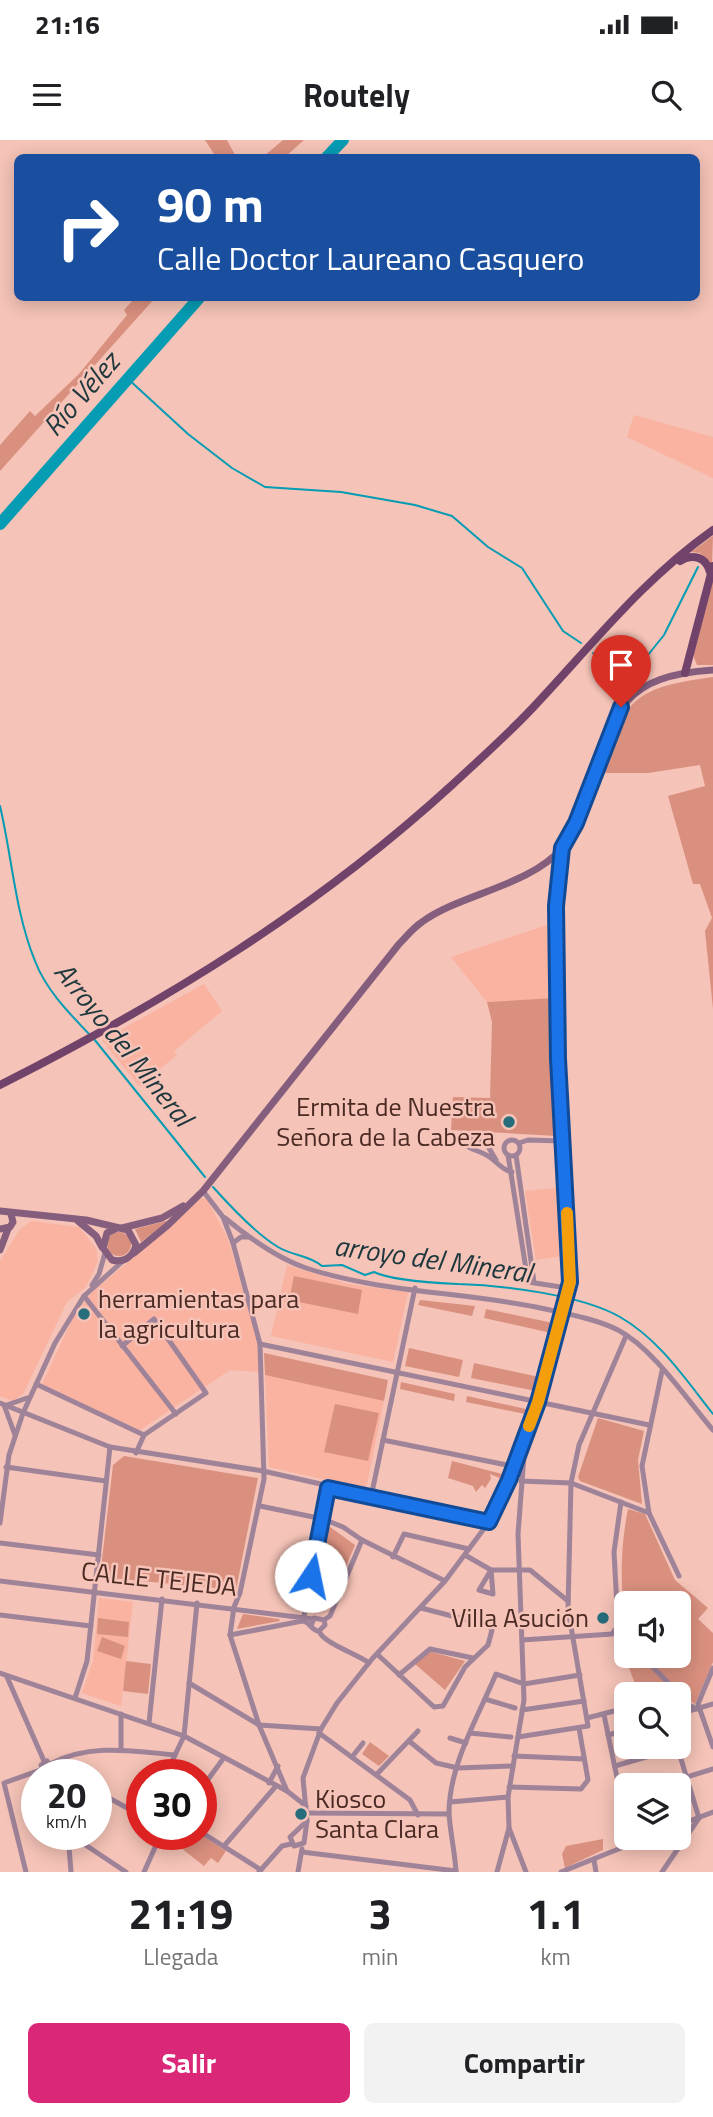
<!DOCTYPE html>
<html lang="es">
<meta charset="utf-8">
<style>
body{margin:0;font-family:"Titillium Web",sans-serif;background:#f2f2f2;color:#202124;height:100vh;display:flex;flex-direction:column;font-size:26px;white-space:nowrap}
*{box-sizing:border-box;margin:0}
p{font-size:23px;color:#757577}
.icon{flex:none;width:38px;height:38px;fill:none;stroke:currentColor;stroke-width:2;stroke-linecap:round;stroke-linejoin:round}
.map{position:relative;height:1732px;overflow:hidden}
.sheet{display:flex;flex-direction:column;background:#fff;flex:1}
.sheet>*{flex:none}
.hud{position:absolute;left:14px;top:14px;width:686px;height:147px;border-radius:10px;box-shadow:0 4px 18px #0003;background:#1a4fa0;color:#fff;overflow:hidden}
.buttons{position:absolute;left:614px;top:1451px;display:grid;gap:14px}
.buttons a{display:grid;place-items:center;width:77px;height:77px;border-radius:10px;background:#fff;box-shadow:0 4px 18px #0003;font-size:35px}
.speed{position:absolute;left:21px;top:1619px;display:flex;gap:14px;font-size:35px;font-weight:700;text-align:center}
.speed>*{display:grid;place-content:center;width:91px;height:91px;border-radius:50%;background:#fff;box-shadow:0 4px 18px #0003;line-height:1}
.speed small{font-size:18px;font-weight:400}
.speed .limit{border:10px solid #d22;background:#fff;color:#111}
.pin{position:absolute;display:grid;place-items:center;width:60px;height:60px;color:#fff;margin:-72px -30px;border-radius:50% 50% 50% 0;rotate:-45deg;box-shadow:0 0 7px #0007}
.pin .icon{rotate:45deg}
.me{position:absolute;width:77px;margin:-38px;rotate:11deg;stroke-linejoin:round;filter:drop-shadow(0 0 5px #0008)}
.turn{display:flex;align-items:center;gap:24px;height:147px;padding:0 28px;font-size:32px}
.turn .icon{width:91px;height:91px;stroke-width:2.5}
.turn b{display:block;font-size:49px;line-height:60px}
.eta{display:flex;justify-content:space-evenly;align-items:center;height:119px;text-align:center}
.eta b{font-size:42px;font-weight:700;line-height:49px}
.action{display:flex;gap:14px;margin-top:auto;padding:14px 28px}
.action a{flex:1;height:80px;border-radius:10px;background:#db2777;color:#fff;font-size:28px;font-weight:700;line-height:80px;text-align:center}
.action a+a{background:#f2f2f2;color:#202124}
.status{display:flex;justify-content:space-between;align-items:center;height:49px;padding:0 35px;background:#fff;direction:ltr}
.status svg{height:19px;fill:currentColor}
header{display:flex;justify-content:space-between;align-items:center;height:91px;padding:0 28px;background:#fff;font-size:32px;font-weight:700}
.map>svg:first-child{display:block}
.built{fill:#fab2a1}
.green{fill:#da907f;fill-rule:evenodd}
.lines{fill:none;stroke-linecap:round;stroke-linejoin:round}
.stream{stroke:#059cb4;stroke-width:2}
.river{stroke:#059cb4;stroke-width:12}
.street{stroke:#9f8399;stroke-width:5}
.secondary{stroke:#855e7e;stroke-width:7}
.primary{stroke:#72436a;stroke-width:8}
.route-casing{stroke:#114b97;stroke-width:18}
.route{stroke:#1a73e8;stroke-width:12}
.slow{stroke:#f59e0b;stroke-width:12}
.poi-dot{fill:#276d7c;stroke:#f5c3b7;stroke-width:2.5}
.labels{text-anchor:middle;stroke-width:5;stroke-linejoin:round;paint-order:stroke}
.poi-label{font-size:26px;fill:#4a2a23;stroke:#f5c3b7;text-anchor:end}
.street-label{font-size:26px;fill:#4a2a23;stroke:#f5c3b7}
.water-label{font-size:28px;font-style:italic;fill:#1d373d;stroke:#f5c3b7}
</style>
<div class="status"><b>21:16</b><svg viewBox="0 0 49 12"><path d="M0 12V9h3v3zM5 12V6h3v6zM10 12V3h3v9zM15 12V0h3v12zM26 1h20v11H26zM47 4h2v5h-2z"/></svg></div>
<header><svg class="icon" aria-label="menu" viewBox="0 0 24 24"><path d="M4 6h16M4 12h16M4 18h16"/></svg>Routely<svg class="icon" aria-label="search" viewBox="0 0 24 24"><circle cx="10" cy="10" r="6"/><path d="M15 15l6 6"/></svg></header>
<div class="map">
<svg width="713" height="1732" viewBox="0 0 713 1732">
<rect width="100%" height="100%" fill="#f5c3b7"/>
<g class="built">
<polygon points="634,275 713,297 713,338 627,297"/>
<polygon points="553,783 554,858 487,862 451,817"/>
<polygon points="204,844 222,871 174,911 177,915 139,946 102,900"/>
<polygon points="559,1048 562,1116 536,1120 525,1051"/>
<polygon points="200,1058 207,1059 228,1099 259,1205 259,1232 230,1230 140,1290 41,1246 74,1176 92,1152 161,1095"/>
<polygon points="32,1081 79,1087 96,1108 98,1121 86,1147 67,1162 23,1254 12,1261 0,1256 0,1121 20,1089"/>
<polygon points="287,1125 348,1144 408,1152 393,1222 271,1196"/>
<polygon points="265,1235 384,1261 366,1349 269,1327"/>
<polygon points="99,1458 133,1462 121,1566 82,1553 93,1521"/>
</g>
<g class="green">
<polygon points="205,0 227,0 236,17 216,17"/>
<polygon points="283,0 304,0 285,17 263,17"/>
<polygon points="135,158 155,158 0,331 0,305 30,271 35,276 79,234 127,175 124,170"/>
<polygon points="713,396 712,424 700,413 691,412"/>
<polygon points="713,439 713,525 697,525 693,515"/>
<path d="M713,537V869L705,791L712,778L700,744H693L668,656L705,646L700,625L648,633H600C626,559 632,548 713,537Z"/>
<polygon points="554,858 556,996 451,990 453,957 490,958 492,882 487,862"/>
<polygon points="166,1081 167,1082 141,1102 135,1089"/>
<circle cx="119" cy="1104" r="12"/>
<polygon points="294,1136 362,1150 358,1174 289,1160"/>
<polygon points="420,1160 475,1166 472,1176 418,1165"/>
<polygon points="486,1169 553,1183 551,1193 484,1178"/>
<polygon points="409,1208 463,1220 459,1237 405,1226"/>
<polygon points="264,1213 388,1240 384,1261 265,1235"/>
<polygon points="474,1223 539,1237 536,1251 471,1238"/>
<polygon points="401,1242 455,1254 454,1261 400,1249"/>
<polygon points="467,1256 526,1269 525,1274 466,1262"/>
<polygon points="335,1264 379,1273 368,1321 324,1312"/>
<polygon points="598,1278 644,1291 638,1320 642,1364 580,1341 578,1337"/>
<polygon points="124,1316 258,1338 236,1450 100,1437 113,1325"/>
<polygon points="452,1321 506,1335 504,1340 490,1334 491,1339 485,1348 482,1345 476,1352 473,1346 448,1338"/>
<path d="M628,1369L645,1374L675,1440L708,1468L698,1479L713,1493V1522L695,1564L679,1554H639L617,1497L626,1487C620,1445 620,1410 628,1369ZM626,1463H679V1516H626Z"/>
<polygon points="330,1387 355,1405 328,1469 313,1470 310,1467 326,1389"/>
<polygon points="243,1474 279,1479 280,1481 237,1489"/>
<polygon points="98,1478 129,1482 128,1497 97,1494"/>
<polygon points="102,1497 125,1506 121,1519 97,1511"/>
<polygon points="432,1512 465,1521 445,1550 415,1524 427,1513"/>
<polygon points="126,1521 151,1524 148,1554 123,1551"/>
<polygon points="370,1602 389,1616 379,1626 362,1614"/>
<polygon points="168,1694 200,1694 226,1711 218,1723 211,1718 204,1726 167,1697"/>
<polygon points="603,1699 603,1710 565,1728 562,1714 566,1706"/>
</g>
<g class="lines">
<g class="stream">
<polyline points="127,238 188,294 232,328 265,347 341,352 415,365 452,376 488,407 522,428 563,491 581,503"/>
<polyline points="593,513 624,534 632,535 664,495 698,427"/>
<path d="M0,666C12,717 15,772 35,821C46,850 69,873 90,895"/>
<polyline points="94,899 205,1037"/>
<path d="M213,1047C230,1066 256,1094 278,1107C293,1116 309,1115 322,1126L342,1125L365,1135L374,1132C392,1141 437,1143 458,1144C502,1145 582,1155 620,1177C659,1199 686,1240 713,1274"/>
</g>
<g class="river">
<polyline points="326,18 343,0"/>
<polyline points="0,384 199,158"/>
</g>
<g class="street">
<circle cx="512" cy="1008" r="8"/>
<polyline points="519,1003 528,1000 562,1001"/>
<polyline points="508,1015 528,1142 568,1148"/>
<polyline points="516,1015 534,1142"/>
<path d="M496,1020L486,1003L476,999L463,1001C468,1010 479,1010 488,1016C497,1021 501,1030 512,1032"/>
<polyline points="203,1051 223,1077 233,1103 260,1204 264,1339 240,1453 234,1467 230,1495 259,1585 287,1651"/>
<path d="M225,1078C248,1097 276,1118 306,1128C378,1152 461,1152 536,1167C562,1173 594,1178 618,1190C654,1209 687,1260 713,1290"/>
<polyline points="233,1103 241,1097 249,1097"/>
<polyline points="92,1145 99,1134 105,1113"/>
<polyline points="84,1156 176,1274"/>
<polyline points="260,1204 649,1285"/>
<polyline points="122,1206 154,1179 206,1253 144,1295"/>
<polyline points="662,1231 642,1326 649,1373 679,1436"/>
<polyline points="36,1244 144,1295 136,1313"/>
<polyline points="0,1263 110,1307 263,1331 489,1382"/>
<polyline points="4,1265 15,1295"/>
<polyline points="7,1265 27,1258"/>
<polyline points="383,1300 517,1327"/>
<polyline points="525,1303 518,1394 524,1560 508,1657 509,1688 526,1732"/>
<polyline points="6,1327 106,1341"/>
<polyline points="521,1341 571,1343 649,1373"/>
<polyline points="371,1357 415,1148"/>
<polyline points="260,1366 323,1379 343,1387 362,1400 445,1441"/>
<polyline points="0,1383 9,1315 23,1273 55,1203 84,1156 123,1121"/>
<polyline points="0,1403 99,1415"/>
<polyline points="465,1415 491,1430 530,1430 568,1461"/>
<polyline points="393,1417 404,1394 469,1409"/>
<polygon points="491,1430 493,1454 479,1450"/>
<polyline points="0,1441 313,1479"/>
<polyline points="0,1475 91,1486"/>
<polyline points="304,1476 328,1348"/>
<polyline points="324,1480 330,1476 362,1400"/>
<polyline points="616,1489 626,1500"/>
<path d="M319,1491C323,1503 357,1514 369,1523"/>
<path d="M230,1495L302,1481C310,1481 311,1491 319,1491L325,1485L324,1480L314,1478L311,1486"/>
<polyline points="522,1500 612,1494 618,1486 614,1412 621,1362"/>
<polyline points="377,1514 434,1567 443,1566 465,1527 488,1505 492,1490 487,1485 421,1468"/>
<polyline points="642,1516 684,1559"/>
<polyline points="713,1528 698,1564 713,1607"/>
<polyline points="0,1533 184,1596 287,1651 306,1666"/>
<polyline points="399,1535 430,1509 473,1518"/>
<polyline points="7,1537 44,1621"/>
<polyline points="189,1543 259,1585 321,1589"/>
<polyline points="75,1558 87,1521 110,1307"/>
<polyline points="485,1559 515,1568"/>
<polyline points="679,1560 697,1569"/>
<polyline points="522,1570 584,1561"/>
<polyline points="121,1574 121,1609"/>
<polyline points="679,1574 713,1564"/>
<polyline points="604,1575 626,1681"/>
<polyline points="587,1578 626,1568"/>
<polyline points="149,1583 162,1459"/>
<polyline points="319,1593 410,1660 418,1675"/>
<polyline points="470,1593 511,1597"/>
<polyline points="608,1595 626,1590"/>
<polyline points="518,1597 588,1586 568,1469 571,1343 579,1305 626,1196"/>
<polyline points="450,1598 466,1603"/>
<polyline points="409,1601 436,1623 458,1628 513,1626"/>
<polyline points="677,1606 699,1678"/>
<polyline points="514,1616 584,1619"/>
<polyline points="352,1617 363,1603"/>
<path d="M50,1624C90,1603 132,1611 175,1615"/>
<polyline points="615,1626 677,1608"/>
<polyline points="50,1628 66,1634"/>
<polyline points="44,1634 41,1625 47,1621 51,1627 44,1630"/>
<polyline points="166,1634 184,1596 197,1463"/>
<polyline points="377,1634 418,1591"/>
<polyline points="269,1643 278,1626"/>
<polyline points="661,1645 713,1629"/>
<polyline points="509,1647 581,1649 588,1640 579,1588"/>
<polyline points="201,1649 223,1619"/>
<polyline points="96,1651 142,1676"/>
<polyline points="450,1662 508,1657"/>
<polyline points="308,1673 449,1674"/>
<polyline points="307,1681 303,1638 321,1589 337,1563 372,1519 445,1441 489,1382 509,1341 539,1262 562,1173 570,1134 558,919 556,767 562,708"/>
<polygon points="307,1681 304,1703 294,1706 290,1697"/>
<polyline points="679,1685 713,1672"/>
<polyline points="201,1692 261,1730"/>
<polyline points="68,1694 71,1732"/>
<polyline points="69,1694 126,1732"/>
<polyline points="224,1706 276,1646"/>
<polyline points="302,1712 456,1731"/>
<polyline points="594,1720 596,1732"/>
<polyline points="26,1732 4,1643 43,1629"/>
<polyline points="144,1732 161,1694"/>
<polyline points="259,1732 282,1706 291,1704"/>
<polyline points="298,1732 302,1709"/>
<path d="M456,1732C455,1712 450,1692 449,1673C449,1625 478,1577 496,1534L524,1544L580,1535"/>
<polyline points="497,1732 509,1688"/>
<polyline points="561,1732 646,1698"/>
<polyline points="662,1732 699,1678"/>
</g>
<g class="secondary">
<path d="M0,1071L86,1080L128,1090L136,1105C133,1117 124,1123 112,1120L103,1108L107,1093L117,1088"/>
<polyline points="78,1081 96,1096 102,1107"/>
<polyline points="122,1088 162,1078 183,1066"/>
<polyline points="0,1089 10,1087 13,1082 11,1074"/>
<polyline points="0,1110 8,1089"/>
<path d="M134,1113L168,1085L203,1051L399,804C406,797 413,788 422,782C460,754 530,746 562,708C575,693 580,672 586,654C613,574 619,536 713,530"/>
</g>
<g class="primary">
<path d="M680,421C693,413 706,417 710,432"/>
<polyline points="685,533 713,426"/>
<path d="M0,945C166,861 314,771 452,645C482,617 513,590 540,560C595,501 646,437 713,390"/>
</g>
</g>
<g class="lines">
<g class="route-casing">
<polyline id="route" points="311,1436 328,1348 489,1382 509,1340 538,1262 570,1142 558,919 556,766 562,708 576,683 621,567"/>
</g>
<use href="#route" class="route"/>
<polyline class="slow" points="529,1286 538,1262 570,1142 567,1073"/>
</g>
<g class="poi-dot">
<circle cx="509" cy="982" r="7"/>
<circle cx="84" cy="1174" r="7"/>
<circle cx="603" cy="1478" r="7"/>
<circle cx="301" cy="1674" r="7"/>
</g>
<g class="labels">
<g class="poi-label">
<text x="495" y="976">Ermita de Nuestra<tspan x="495" dy="30">Señora de la Cabeza</tspan></text>
<text x="98" y="1168" text-anchor="start">herramientas para<tspan x="98" dy="30">la agricultura</tspan></text>
<text x="589" y="1487">Villa Asución</text>
<text x="315" y="1668" text-anchor="start">Kiosco<tspan x="315" dy="30">Santa Clara</tspan></text>
</g>
<g class="street-label">
<text transform="translate(159 1439) rotate(6)" y="9">CALLE TEJEDA</text>
</g>
<g class="water-label">
<text transform="translate(81 254) rotate(-49)" y="10">Río Vélez</text>
<text transform="translate(124 904) rotate(51)" y="10">Arroyo del Mineral</text>
<text transform="translate(433 1119) rotate(8)" y="10">arroyo del Mineral</text>
</g>
</g>
</svg>
<div class="buttons">
<a><svg class="icon" aria-label="sound" viewBox="0 0 24 24"><path d="M4 9h4l5-4v14l-5-4H4zM17 9q2 3 0 6"/></svg></a>
<a><svg class="icon" aria-label="search" viewBox="0 0 24 24"><circle cx="10" cy="10" r="6"/><path d="M15 15l6 6"/></svg></a>
<a><svg class="icon" aria-label="layers" viewBox="0 0 24 24"><path d="M12 4l9 5-9 5-9-5zM3 14l9 5 9-5"/></svg></a>
</div>
<div class="speed"><div>20<small>km/h</small></div><div class="limit">30</div></div>
<div class="pin" style="left:621px;top:567px;background:#d93025"><svg class="icon" aria-label="arrive" viewBox="0 0 24 24"><path d="M6 21V4h12l-3 4 3 4H6"/></svg></div>
<svg class="me" style="left:311px;top:1436px" viewBox="-20 -20 40 40"><circle r="19" fill="#fff"/><path d="M0-13L10 11 0 6-10 11z" fill="#1a73e8"/></svg>
<div class="hud">
<div class="turn"><svg class="icon" aria-label="right" viewBox="0 0 24 24"><path d="M7 20v-9h11M14 6l5 5-5 5"/></svg><div><b>90 m</b>Calle Doctor Laureano Casquero</div></div>
</div>
</div>
<section class="sheet">
<div class="eta">
<div><b>21:19</b><p>Llegada</p></div>
<div><b>3</b><p>min</p></div>
<div><b>1.1</b><p>km</p></div>
</div>
<div class="action"><a>Salir</a><a>Compartir</a></div>
</section>
